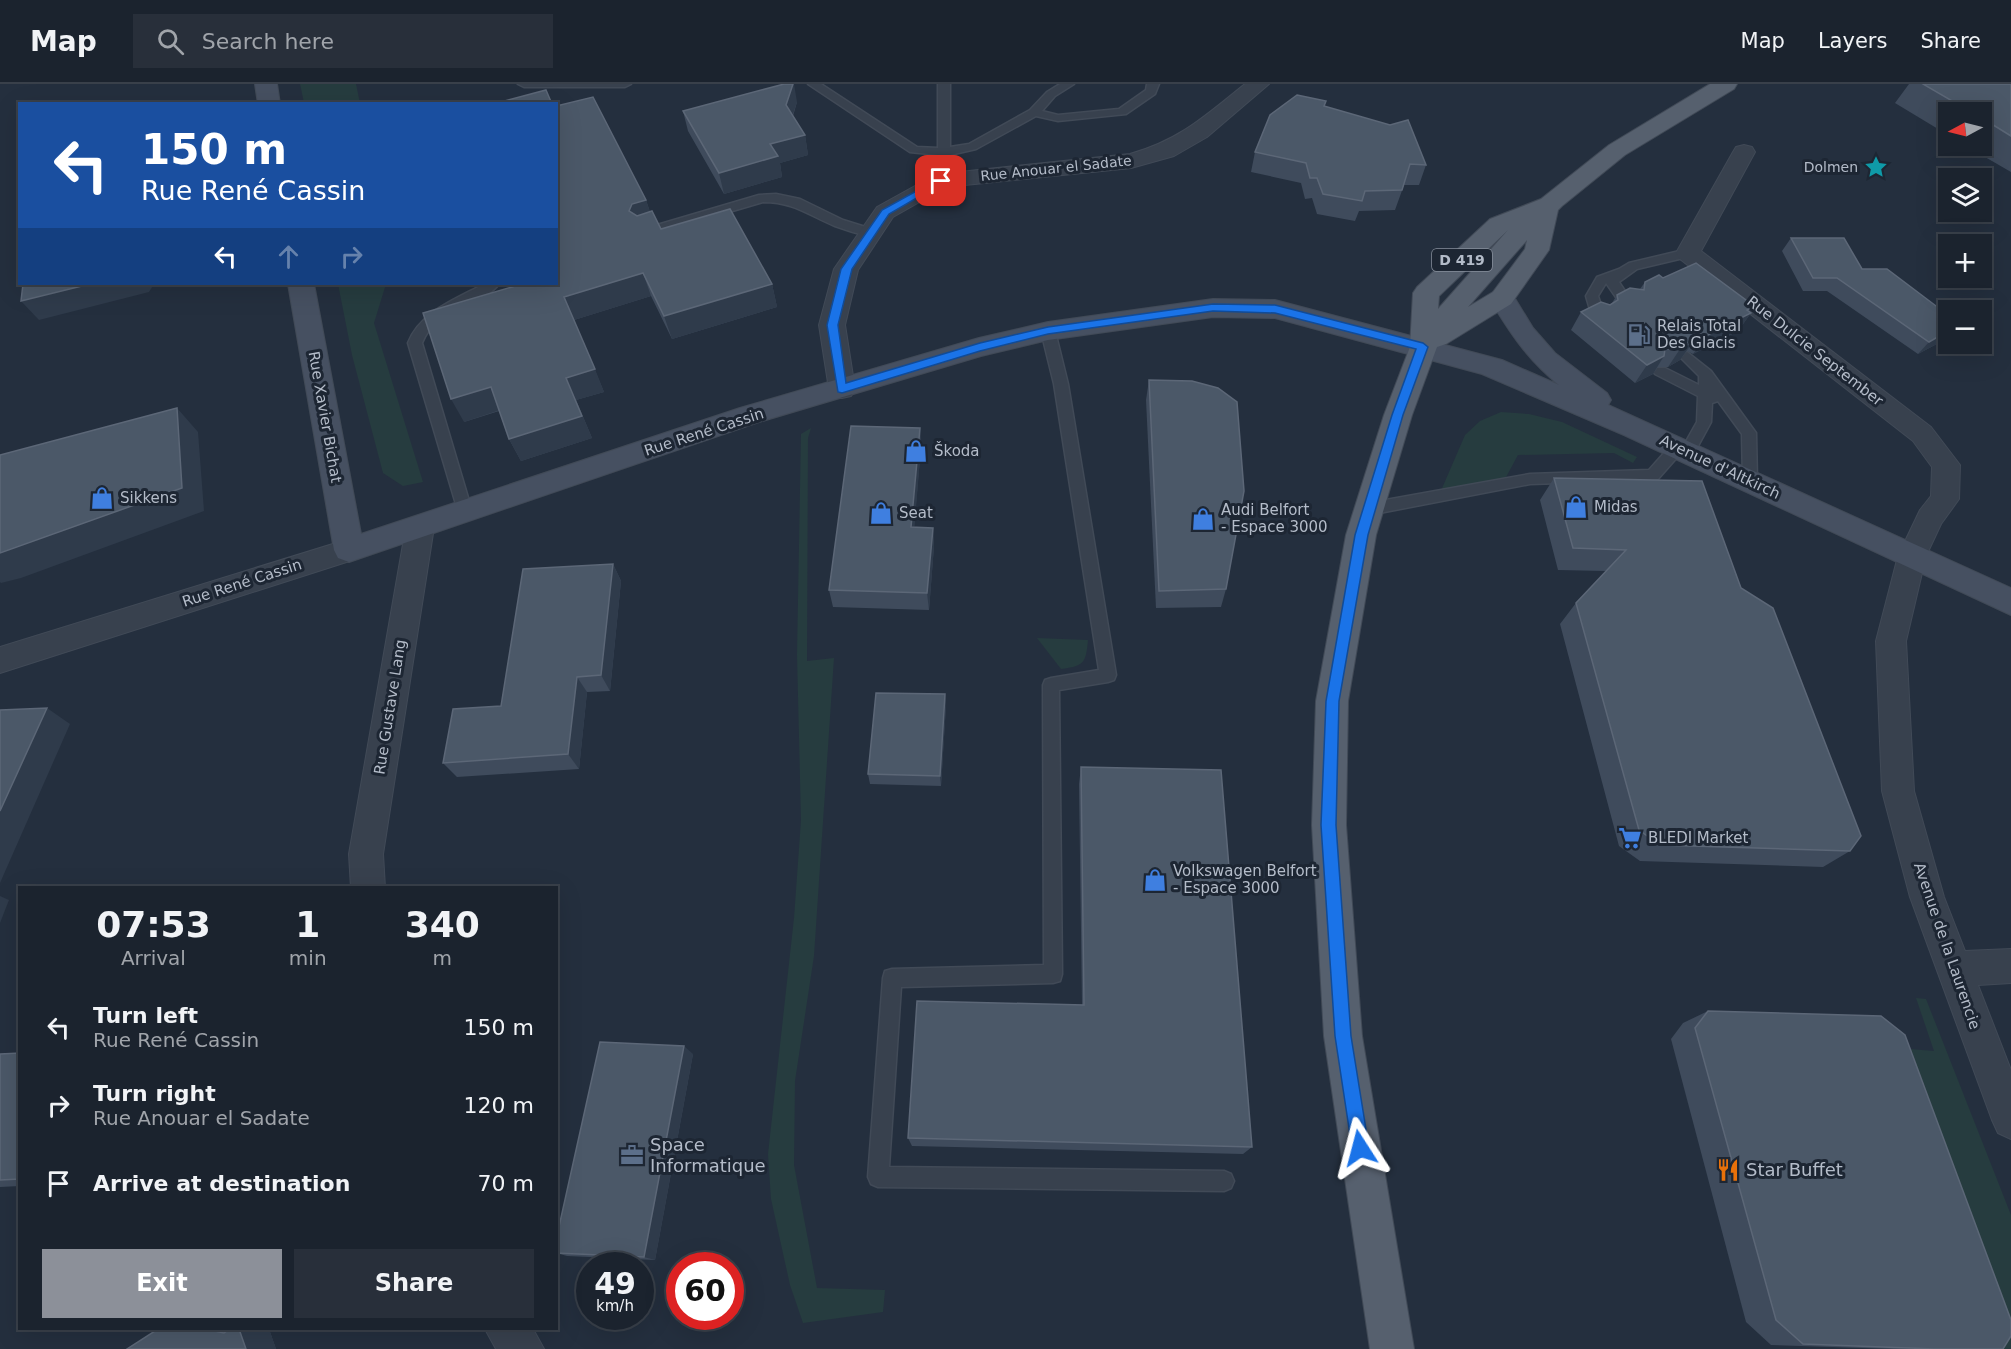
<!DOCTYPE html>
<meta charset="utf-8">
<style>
body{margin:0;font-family:"DejaVu Sans",sans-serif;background:#282f3a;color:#f1f3f6;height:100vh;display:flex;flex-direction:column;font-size:22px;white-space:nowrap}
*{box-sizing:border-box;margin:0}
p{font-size:20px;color:#a0a4aa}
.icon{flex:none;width:33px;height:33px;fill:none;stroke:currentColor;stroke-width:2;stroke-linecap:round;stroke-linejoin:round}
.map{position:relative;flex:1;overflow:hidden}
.panel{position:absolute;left:18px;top:802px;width:540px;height:444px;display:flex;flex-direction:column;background:#1b232e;border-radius:0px;box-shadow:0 6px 24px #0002,0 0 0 2px #39404a}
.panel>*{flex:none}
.hud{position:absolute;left:18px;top:18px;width:540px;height:183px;border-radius:0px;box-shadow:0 6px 24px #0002,0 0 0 2px #39404a;background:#1a4fa0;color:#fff;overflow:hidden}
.needle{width:39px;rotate:263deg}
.fabs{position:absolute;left:1938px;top:18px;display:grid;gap:12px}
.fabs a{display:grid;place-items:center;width:54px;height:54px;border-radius:0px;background:#1b232e;box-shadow:0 6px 24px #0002,0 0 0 2px #39404a;font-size:30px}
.speed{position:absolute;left:576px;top:1168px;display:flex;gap:12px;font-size:30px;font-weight:700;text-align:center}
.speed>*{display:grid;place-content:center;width:78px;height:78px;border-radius:50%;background:#1b232e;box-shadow:0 6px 24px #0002,0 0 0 2px #39404a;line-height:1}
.speed small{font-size:15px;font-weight:400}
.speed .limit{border:9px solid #d22;background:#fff;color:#111}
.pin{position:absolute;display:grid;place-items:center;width:51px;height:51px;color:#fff;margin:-26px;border-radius:12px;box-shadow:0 3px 9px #0006}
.me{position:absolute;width:66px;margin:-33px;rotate:351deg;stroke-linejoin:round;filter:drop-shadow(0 0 4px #0008)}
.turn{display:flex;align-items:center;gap:21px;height:126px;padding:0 24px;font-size:27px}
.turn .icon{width:78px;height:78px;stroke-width:2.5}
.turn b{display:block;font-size:42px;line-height:51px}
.lanes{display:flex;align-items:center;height:57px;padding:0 24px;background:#0003;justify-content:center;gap:30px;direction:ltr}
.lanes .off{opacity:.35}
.eta{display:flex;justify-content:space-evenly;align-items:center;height:102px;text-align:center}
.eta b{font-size:36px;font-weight:600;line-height:42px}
.action{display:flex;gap:12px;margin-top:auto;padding:12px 24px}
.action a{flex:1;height:69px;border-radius:0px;background:#8c9099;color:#fff;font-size:24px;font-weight:600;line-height:69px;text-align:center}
.action a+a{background:#282f3a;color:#f1f3f6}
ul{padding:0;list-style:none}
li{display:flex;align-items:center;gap:18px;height:78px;padding:0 24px}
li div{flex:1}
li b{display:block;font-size:22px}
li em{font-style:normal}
header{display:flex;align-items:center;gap:36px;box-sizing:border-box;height:84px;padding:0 30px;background:#1b232e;border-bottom:2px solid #39404a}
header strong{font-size:28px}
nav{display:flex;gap:33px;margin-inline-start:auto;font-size:21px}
.search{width:420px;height:54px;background:#282f3a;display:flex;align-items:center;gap:15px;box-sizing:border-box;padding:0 21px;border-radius:0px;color:#a0a4aa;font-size:22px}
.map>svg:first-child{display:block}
.green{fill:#263c3f}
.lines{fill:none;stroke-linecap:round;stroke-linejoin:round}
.lane-casing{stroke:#414a57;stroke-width:3}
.street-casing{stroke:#414a57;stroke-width:2}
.secondary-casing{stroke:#414a57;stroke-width:2}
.primary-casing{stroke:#414a57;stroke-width:2}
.lane{fill:#38414e;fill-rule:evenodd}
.street{fill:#38414e;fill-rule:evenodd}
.secondary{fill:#465061;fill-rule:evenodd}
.primary{fill:#56606e;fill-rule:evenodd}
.wall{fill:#3f4b5c}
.shaded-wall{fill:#2f3b4b}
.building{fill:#4b5868;stroke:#5c6777;stroke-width:1.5}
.route{fill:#1a73e8;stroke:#114b97;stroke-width:1.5}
.labels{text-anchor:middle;stroke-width:6;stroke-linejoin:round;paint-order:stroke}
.far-poi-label{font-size:14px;fill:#b4bcc9;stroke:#1d2633;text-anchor:end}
.far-street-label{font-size:14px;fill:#b4bcc9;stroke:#1d2633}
.shield{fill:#1d2633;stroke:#878f9c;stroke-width:1.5}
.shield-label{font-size:14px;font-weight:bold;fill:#b4bcc9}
.poi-label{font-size:15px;fill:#b4bcc9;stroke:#1d2633;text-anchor:start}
.street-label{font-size:15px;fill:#b4bcc9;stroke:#1d2633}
.near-poi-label{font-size:18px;fill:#b4bcc9;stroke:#1d2633;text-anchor:start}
</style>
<header>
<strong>Map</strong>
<div class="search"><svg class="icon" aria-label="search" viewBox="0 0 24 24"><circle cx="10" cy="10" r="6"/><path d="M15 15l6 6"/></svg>Search here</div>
<nav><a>Map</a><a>Layers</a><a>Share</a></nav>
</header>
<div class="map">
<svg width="2011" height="1265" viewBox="0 0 2011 1265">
<rect width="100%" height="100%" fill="#242f3e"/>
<g class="green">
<polygon points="300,0 356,0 360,19 304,19"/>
<polygon points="338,200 386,200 374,239 423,398 403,402 383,389 352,271"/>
<polygon points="1501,328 1529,330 1562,338 1637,373 1633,379 1614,369 1518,371 1505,395 1440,409 1465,351 1480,337"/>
<polygon points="811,344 808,354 807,577 834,574 814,872 795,997 794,1081 817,1204 885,1206 883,1228 803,1239 790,1201 771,1115 768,1070 794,834 801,736 797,571 801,350"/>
<path d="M1037,554L1088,556C1086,579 1084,582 1061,585Z"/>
<polygon points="1916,914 1926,915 2011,1131 2011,1265 1963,1265 1873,962 1934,967"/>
</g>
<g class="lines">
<g class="lane-casing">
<g id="lane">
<polygon points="518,0 631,0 625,3 524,3"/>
<polygon points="808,0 821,0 917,63 938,64 938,0 950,0 950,63 969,60 1030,26 1047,8 1060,0 1074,0 1055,12 1042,27 1058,31 1119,25 1146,6 1147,0 1159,0 1155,10 1126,30 1058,37 1036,32 976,65 950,71 947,97 941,101 935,97 938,71 910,68"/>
<path d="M776,110L800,115L843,136L875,146L877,149L871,153C859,150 846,146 835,142C808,131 794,118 763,118L644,153L638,149L640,146L759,111Z"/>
<polygon points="1688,165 1692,166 1694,169 1692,172 1637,185 1619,198 1633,219 1632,222 1622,222 1606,199 1598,212 1605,233 1598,237 1593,236 1586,212 1597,193 1619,185 1629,179"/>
<path d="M484,200H499C481,223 435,225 422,259L472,427L470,431H460L458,427L408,259C420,228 456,215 484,200Z"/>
<polygon points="1048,242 1055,247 1068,300 1116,591 1114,596 1108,598 1059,606 1062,890 1060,897 1053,899 901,903 889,1083 1224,1087 1231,1090 1234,1097 1231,1104 1224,1107 878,1103 871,1100 868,1093 883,894 885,887 892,885 1044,881 1043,601 1045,596 1051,594 1099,586 1054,300 1041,247"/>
<polygon points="1687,268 1711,287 1756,349 1757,397 1755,401 1745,401 1743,397 1742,350 1718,317 1712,319 1711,338 1692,373 1687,374 1680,370 1658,395 1653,396 1530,400 1369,431 1364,429 1362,425 1364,421 1369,419 1530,390 1649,386 1672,360 1677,359 1683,363 1697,338 1698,312 1655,290 1653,287 1655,284 1665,284 1699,301 1699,292 1680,273"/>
</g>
</g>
<g class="street-casing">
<g id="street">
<path d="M1245,0H1269L1207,53L1174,72L1131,84L946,103L893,133L858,186L845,241L855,305L851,312L842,314L833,312L829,305L819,241L834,185L877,123L933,92L941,90L1130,70C1180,56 1205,32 1245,0Z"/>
<polygon points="1744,61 1752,63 1755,68 1701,167 1931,343 1960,381 1959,415 1941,440 1926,472 1906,557 1914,707 1944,813 1965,867 2011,865 2011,899 1978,901 2011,986 2011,1055 1998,1049 1992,1036 1910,813 1882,707 1876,557 1898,472 1920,426 1931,412 1932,383 1913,357 1680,175 1676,169 1733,68 1736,63"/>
<polygon points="420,432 430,435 434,443 383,770 385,804 351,804 349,770 406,443 410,435"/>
<polygon points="349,455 359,458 363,466 359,474 0,589 0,563"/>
<polygon points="485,1245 533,1245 544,1265 496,1265"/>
</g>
</g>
<g class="secondary-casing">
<g id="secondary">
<polygon points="255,0 277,0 280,20 258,20"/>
<path d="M288,200H314L361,450L740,324L979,254L1048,238L1213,215L1275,216L1502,276L1559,301C1527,275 1510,249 1489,214L1493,208L1502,205L1511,208L1533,244L1555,269L1607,309L1611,316L1608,321L2011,504V531L1624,351L1482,290L1275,234L1213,233L1048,256L981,272L759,338L349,478L338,474L334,466Z"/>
</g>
</g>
<g class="primary-casing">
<path id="primary" d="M1710,0H1737L1734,5L1625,71L1562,122L1558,126L1549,166L1511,220L1446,260L1437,263L1412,331L1376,451L1348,617L1346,741L1362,952L1414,1265H1370L1324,952L1312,741L1316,617L1346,451L1384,331L1410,263L1413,209L1417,203L1490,135L1541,115L1609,61ZM1508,146L1438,225L1439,212ZM1527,156L1525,165L1493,208L1468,223Z"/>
</g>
<use href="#lane" class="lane"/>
<use href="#street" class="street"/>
<use href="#secondary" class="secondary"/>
<use href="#primary" class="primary"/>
</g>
<g class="wall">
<polygon points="1909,0 2011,0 2011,88 1966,62 1982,62 1982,28 1948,28 1948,51 1895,19"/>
<polygon points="1326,17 1324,23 1426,81 1419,101 1404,101 1395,126 1359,127 1355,137 1317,130 1312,114 1305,115 1301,99 1251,88 1255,68"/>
<polygon points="797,18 793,32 805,51 808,71 780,79 782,93 724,110 688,47 683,27"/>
<polygon points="646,116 650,128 661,145 772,200 777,223 672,255 651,212 574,236 604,308 576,316 592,354 521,377 509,355 499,327 464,338 556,200"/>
<polygon points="1791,154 1862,185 1948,231 1948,254 1918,270 1827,207 1803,207 1782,167"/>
<polygon points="1663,194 1754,222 1750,228 1751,229 1738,247 1693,270 1687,267 1680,276 1668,283 1658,283 1653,290 1635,299 1571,246 1581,228 1610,221 1612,219 1617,211 1640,205 1645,198"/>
<polygon points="1149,296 1226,505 1221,523 1156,524 1146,316"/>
<polygon points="920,344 921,363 914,443 933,444 934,462 929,526 833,523 829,506"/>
<polygon points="1554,394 1741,504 1850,767 1823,783 1640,777 1619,762 1560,540 1576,519 1606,487 1558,486 1540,416"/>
<polygon points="613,480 621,497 610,607 587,608 579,685 457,693 443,679 501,622"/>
<polygon points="945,610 946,621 941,702 870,700 868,690"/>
<polygon points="1081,683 1252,1063 1243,1070 912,1062 908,1054 1082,921 1079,700"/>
<polygon points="1708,927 2003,1265 1893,1265 1771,1261 1746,1238 1671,955 1683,939"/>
<polygon points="20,969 20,1102 0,1103 0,970"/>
<polygon points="693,970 655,1176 567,1172 556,1169 556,1156"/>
<polygon points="158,1245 269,1245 276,1265 127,1265"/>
</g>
<g class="shaded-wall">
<polygon points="793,0 794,0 797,18 789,42 786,21"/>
<polygon points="805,51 808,71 780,79 782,93 724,110 719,89 770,60"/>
<polygon points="646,116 654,140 629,127 632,120"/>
<polygon points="643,189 651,212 574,236 564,213"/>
<polygon points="90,200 154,200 149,208 39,236 21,217"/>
<polygon points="772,200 777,223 672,255 664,232"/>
<polygon points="1754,222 1749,230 1751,229 1738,247 1693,270 1706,252 1747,226"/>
<polygon points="1948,247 1948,254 1918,270 1929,258"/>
<polygon points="1698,248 1690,260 1693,258 1680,276 1668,283 1680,265"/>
<polygon points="1664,272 1653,290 1635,299 1647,281"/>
<polygon points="595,285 604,308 576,316 592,354 521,377 509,355 566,294"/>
<polygon points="491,303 503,325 464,338 451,315"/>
<polygon points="177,324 198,348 204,427 21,494 1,499 0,498 0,469"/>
<polygon points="920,344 921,363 913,461 911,443"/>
<polygon points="933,444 934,462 929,526 927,509"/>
<polygon points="613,480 621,497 610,607 601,591"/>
<polygon points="577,593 587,608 579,685 568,670"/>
<polygon points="945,610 946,621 941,702 940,692"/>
<polygon points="47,624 70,640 0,799 0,727"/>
<polygon points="0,812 9,816 0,839"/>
<polygon points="684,962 693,970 655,1176 644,1173"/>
<polygon points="239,1245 269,1245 276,1265 246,1265"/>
</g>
<g class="building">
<polygon points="784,0 793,0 786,21 805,51 770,60 778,72 719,89 683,27"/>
<polygon points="1923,0 2011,0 2011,52 1982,34 1982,28 1971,28"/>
<polygon points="546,6 552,20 493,20"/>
<polygon points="1297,11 1326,17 1324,22 1390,41 1408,36 1426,81 1410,80 1402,106 1365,107 1362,117 1323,110 1317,94 1310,94 1306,79 1255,68 1270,31"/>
<polygon points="593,13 646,116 632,120 629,127 637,132 652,127 661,145 730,125 772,200 664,232 643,189 564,213 595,285 566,294 582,332 509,355 491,303 451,315 423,229 522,200 556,200 556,22"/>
<polygon points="1791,154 1844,154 1862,185 1887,185 1948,231 1948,247 1929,258 1837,194 1813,194"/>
<polygon points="1696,179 1754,222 1747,226 1751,229 1706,252 1698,248 1690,255 1693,258 1680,265 1665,265 1664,272 1647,281 1581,228 1601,218 1610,221 1618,216 1617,211 1630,204 1644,206 1645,198 1659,191 1663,194"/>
<polygon points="23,200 90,200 21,217"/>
<polygon points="1149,296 1192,297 1218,304 1237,318 1244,407 1226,505 1159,507"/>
<polygon points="177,324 182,404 0,469 0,371"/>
<polygon points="851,342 920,344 911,443 933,444 927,509 829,506"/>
<polygon points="1554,394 1702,397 1741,504 1773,524 1861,752 1850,767 1660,761 1639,746 1576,519 1626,466 1573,464"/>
<polygon points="613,480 601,591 577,593 568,670 443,679 453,625 501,622 523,485"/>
<polygon points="876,609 945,610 940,692 868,690"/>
<polygon points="47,624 0,727 0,626"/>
<polygon points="1081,683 1221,686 1252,1063 908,1054 917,917 1084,921"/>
<polygon points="1708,927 1881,932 1905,951 2011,1236 2011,1252 2003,1265 1935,1265 1803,1260 1776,1236 1695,944"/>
<polygon points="600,958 684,962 644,1173 556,1169 556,1156"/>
<polygon points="20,969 20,1095 0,1096 0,970"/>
<polygon points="158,1245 205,1245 224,1249 230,1245 239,1245 246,1265 127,1265"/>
</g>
<polygon class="route" points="938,95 946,97 889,130 852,185 838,241 846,299 980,259 1048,243 1213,220 1275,221 1423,259 1428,263 1403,331 1368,451 1339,617 1336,741 1351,952 1369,1064 1366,1070 1360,1072 1354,1070 1352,1064 1335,952 1321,741 1326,617 1355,451 1392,331 1416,265 1275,229 1213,227 1048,250 980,267 842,309 838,308 827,241 841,185 882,126"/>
<defs>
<g id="sight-bare" transform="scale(1.8)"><path d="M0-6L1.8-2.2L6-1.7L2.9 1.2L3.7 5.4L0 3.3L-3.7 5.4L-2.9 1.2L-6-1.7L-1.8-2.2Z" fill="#0f9aa8" stroke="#1d2633" stroke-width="2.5" paint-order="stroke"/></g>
<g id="fuel-bare" transform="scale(1.8)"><path d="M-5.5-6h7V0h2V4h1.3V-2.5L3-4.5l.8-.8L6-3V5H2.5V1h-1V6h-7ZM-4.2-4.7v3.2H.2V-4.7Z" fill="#5c6f8a" stroke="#1d2633" stroke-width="2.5" paint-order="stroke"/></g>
<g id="shop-bare" transform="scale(1.8)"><path d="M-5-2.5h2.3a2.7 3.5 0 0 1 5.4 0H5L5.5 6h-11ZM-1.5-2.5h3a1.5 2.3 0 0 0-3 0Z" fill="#3f7fe0" stroke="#1d2633" stroke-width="2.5" paint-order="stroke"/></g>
<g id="supermarket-bare" transform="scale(1.8)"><path d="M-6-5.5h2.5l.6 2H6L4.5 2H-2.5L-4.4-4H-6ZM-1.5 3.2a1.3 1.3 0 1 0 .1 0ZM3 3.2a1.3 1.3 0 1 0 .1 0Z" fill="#3f7fe0" stroke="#1d2633" stroke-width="2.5" paint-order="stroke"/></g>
<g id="office-bare" transform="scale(1.8)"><path d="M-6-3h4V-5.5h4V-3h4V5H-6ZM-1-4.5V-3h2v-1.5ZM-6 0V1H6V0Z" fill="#5c6f8a" stroke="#1d2633" stroke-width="2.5" paint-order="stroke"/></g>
<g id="restaurant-bare" transform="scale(1.8)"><path d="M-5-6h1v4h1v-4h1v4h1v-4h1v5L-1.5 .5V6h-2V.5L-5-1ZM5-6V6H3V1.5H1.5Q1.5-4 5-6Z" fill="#e8710a" stroke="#1d2633" stroke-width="2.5" paint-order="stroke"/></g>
</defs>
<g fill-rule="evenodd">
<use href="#sight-bare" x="1876" y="83"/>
<use href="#fuel-bare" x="1639" y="251"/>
<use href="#shop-bare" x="916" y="367"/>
<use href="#shop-bare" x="102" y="414"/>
<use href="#shop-bare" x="1576" y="423"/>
<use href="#shop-bare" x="881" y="429"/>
<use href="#shop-bare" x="1203" y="435"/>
<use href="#supermarket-bare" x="1630" y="754"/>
<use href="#shop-bare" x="1155" y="796"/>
<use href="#office-bare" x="632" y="1071"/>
<use href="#restaurant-bare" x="1728" y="1086"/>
</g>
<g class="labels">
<g class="far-poi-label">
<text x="1858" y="88">Dolmen</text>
</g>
<g class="far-street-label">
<text transform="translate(1056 84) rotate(-6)" y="5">Rue Anouar el Sadate</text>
</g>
<rect class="shield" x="1432" y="165" width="60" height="22" rx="4.5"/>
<g class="shield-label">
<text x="1462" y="181">D 419</text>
</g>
<g class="poi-label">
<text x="1657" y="247">Relais Total<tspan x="1657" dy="17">Des Glacis</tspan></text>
<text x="934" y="372">Škoda</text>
<text x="120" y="419">Sikkens</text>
<text x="1594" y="428">Midas</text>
<text x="1221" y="431">Audi Belfort<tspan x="1221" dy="17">- Espace 3000</tspan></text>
<text x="899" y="434">Seat</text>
<text x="1648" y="759">BLEDI Market</text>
<text x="1173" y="792">Volkswagen Belfort<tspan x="1173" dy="17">- Espace 3000</tspan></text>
</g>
<g class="street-label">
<text transform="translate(1815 267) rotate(38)" y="5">Rue Dulcie September</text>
<text transform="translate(325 333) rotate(80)" y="5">Rue Xavier Bichat</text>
<text transform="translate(704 348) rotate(-18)" y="5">Rue René Cassin</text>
<text transform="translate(1720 383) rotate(25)" y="5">Avenue d'Altkirch</text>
<text transform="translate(242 499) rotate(-18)" y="5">Rue René Cassin</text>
<text transform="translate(390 623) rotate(-81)" y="5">Rue Gustave Lang</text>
<text transform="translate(1947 862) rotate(71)" y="5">Avenue de la Laurencie</text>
</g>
<g class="near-poi-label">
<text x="650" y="1067">Space<tspan x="650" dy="21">Informatique</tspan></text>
<text x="1746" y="1092">Star Buffet</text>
</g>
</g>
</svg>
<div class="fabs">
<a><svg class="needle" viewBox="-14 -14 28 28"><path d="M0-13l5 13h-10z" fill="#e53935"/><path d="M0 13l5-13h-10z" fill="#a0a4aa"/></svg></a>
<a><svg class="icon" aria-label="layers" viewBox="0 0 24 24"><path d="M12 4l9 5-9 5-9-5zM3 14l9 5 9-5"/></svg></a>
<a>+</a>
<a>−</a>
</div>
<div class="speed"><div>49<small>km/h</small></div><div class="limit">60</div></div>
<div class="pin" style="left:941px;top:97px;background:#d93025"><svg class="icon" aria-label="arrive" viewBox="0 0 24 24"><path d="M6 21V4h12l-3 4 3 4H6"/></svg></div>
<svg class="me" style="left:1360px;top:1064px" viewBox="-20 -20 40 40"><path d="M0-17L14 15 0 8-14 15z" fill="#1a73e8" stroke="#fff" stroke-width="4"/></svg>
<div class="hud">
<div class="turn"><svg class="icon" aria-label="left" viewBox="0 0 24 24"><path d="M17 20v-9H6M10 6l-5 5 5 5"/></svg><div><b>150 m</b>Rue René Cassin</div></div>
<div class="lanes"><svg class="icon" aria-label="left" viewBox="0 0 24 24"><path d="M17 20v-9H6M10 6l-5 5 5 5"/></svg><svg class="icon off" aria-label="ahead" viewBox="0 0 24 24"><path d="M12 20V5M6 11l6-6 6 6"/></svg><svg class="icon off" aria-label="right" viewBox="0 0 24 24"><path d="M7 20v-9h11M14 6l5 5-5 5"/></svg></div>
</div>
<section class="panel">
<div class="eta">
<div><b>07:53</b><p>Arrival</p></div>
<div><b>1</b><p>min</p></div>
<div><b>340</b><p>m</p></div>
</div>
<ul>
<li><svg class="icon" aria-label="left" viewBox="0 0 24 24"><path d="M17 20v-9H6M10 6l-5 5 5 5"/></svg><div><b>Turn left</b><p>Rue René Cassin</p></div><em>150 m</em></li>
<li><svg class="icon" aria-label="right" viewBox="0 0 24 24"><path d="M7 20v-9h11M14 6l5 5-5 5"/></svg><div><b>Turn right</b><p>Rue Anouar el Sadate</p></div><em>120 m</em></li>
<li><svg class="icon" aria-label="arrive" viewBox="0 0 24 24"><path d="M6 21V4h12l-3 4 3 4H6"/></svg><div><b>Arrive at destination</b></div><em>70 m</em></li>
</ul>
<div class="action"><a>Exit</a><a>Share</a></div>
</section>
</div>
